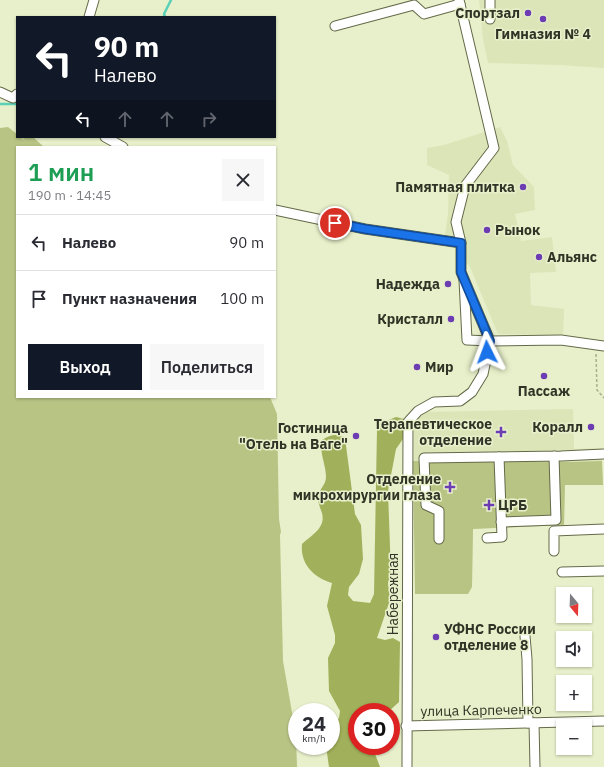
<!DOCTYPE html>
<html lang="ru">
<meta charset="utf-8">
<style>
body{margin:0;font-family:"IBM Plex Sans",sans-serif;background:#f7f7f7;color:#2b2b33;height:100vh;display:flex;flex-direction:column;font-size:15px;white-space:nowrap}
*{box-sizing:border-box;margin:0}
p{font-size:13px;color:#7c7c81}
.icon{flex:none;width:22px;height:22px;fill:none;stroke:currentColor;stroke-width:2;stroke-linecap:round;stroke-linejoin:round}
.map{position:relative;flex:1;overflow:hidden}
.sheet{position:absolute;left:16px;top:146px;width:260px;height:252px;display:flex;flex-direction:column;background:#fff;border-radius:0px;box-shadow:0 1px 3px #0004}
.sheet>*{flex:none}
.hud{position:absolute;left:16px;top:16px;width:260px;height:122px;border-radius:0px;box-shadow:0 1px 3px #0004;background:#111827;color:#fff;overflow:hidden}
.needle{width:26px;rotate:161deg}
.buttons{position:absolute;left:556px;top:587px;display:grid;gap:8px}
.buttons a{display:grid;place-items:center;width:36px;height:36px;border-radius:0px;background:#fff;box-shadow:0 1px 3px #0004;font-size:20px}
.speed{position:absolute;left:288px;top:703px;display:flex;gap:8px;font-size:20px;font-weight:700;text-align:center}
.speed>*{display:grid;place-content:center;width:52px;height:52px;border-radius:50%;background:#fff;box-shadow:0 1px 3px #0004;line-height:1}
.speed small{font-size:10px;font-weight:400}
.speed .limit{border:6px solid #d22;background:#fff;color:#111}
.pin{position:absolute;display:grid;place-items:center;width:34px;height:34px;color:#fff;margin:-17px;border:2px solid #fff;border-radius:50%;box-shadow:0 1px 4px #0007}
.me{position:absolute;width:44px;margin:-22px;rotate:357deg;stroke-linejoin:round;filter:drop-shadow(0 0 3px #0008)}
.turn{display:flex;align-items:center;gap:14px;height:84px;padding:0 12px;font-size:18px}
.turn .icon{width:52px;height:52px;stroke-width:2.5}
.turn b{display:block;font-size:28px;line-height:34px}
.lanes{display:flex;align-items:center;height:38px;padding:0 12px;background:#0003;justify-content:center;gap:20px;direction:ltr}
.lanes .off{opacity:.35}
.round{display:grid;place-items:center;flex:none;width:42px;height:42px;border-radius:0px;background:#f7f7f7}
.headline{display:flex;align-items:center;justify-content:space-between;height:68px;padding:0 12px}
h1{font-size:24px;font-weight:600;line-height:30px;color:#1e9e55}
.cta{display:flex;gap:8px;margin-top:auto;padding:8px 12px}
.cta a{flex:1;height:46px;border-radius:0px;background:#111827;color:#fff;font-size:16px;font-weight:600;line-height:46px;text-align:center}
.cta a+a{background:#f7f7f7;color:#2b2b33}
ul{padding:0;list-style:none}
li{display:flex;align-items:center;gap:12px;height:56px;padding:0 12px;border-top:1px solid #e1e1e2}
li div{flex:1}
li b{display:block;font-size:15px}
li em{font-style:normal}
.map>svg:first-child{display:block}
.built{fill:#dce5b8}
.green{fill:#b8c484}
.forest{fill:#a1b05a}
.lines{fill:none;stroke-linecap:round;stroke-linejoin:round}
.stream{stroke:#59d0b7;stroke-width:2.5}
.minor-casing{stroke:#646a49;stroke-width:11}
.path{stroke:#a8af91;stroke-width:1.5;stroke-dasharray:3 2;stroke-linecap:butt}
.minor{stroke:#fff;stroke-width:9}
.route-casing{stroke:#114b97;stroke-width:10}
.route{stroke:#1a73e8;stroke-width:7}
.poi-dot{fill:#6c3cb3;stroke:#e7f0ca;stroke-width:1.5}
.labels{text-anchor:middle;stroke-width:3;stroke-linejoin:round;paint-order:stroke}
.poi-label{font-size:14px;font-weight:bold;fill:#303325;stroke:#e7f0ca;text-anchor:end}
.street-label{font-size:14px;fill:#303325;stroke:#e7f0ca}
</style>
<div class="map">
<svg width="604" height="767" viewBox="0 0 604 767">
<rect width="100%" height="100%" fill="#e7f0ca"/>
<g class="built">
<polygon points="479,0 604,0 604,68 559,65 488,63 483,39"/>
<polygon points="500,127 507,141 513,165 534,187 535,210 515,214 521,241 552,237 556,272 530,273 531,305 564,309 563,335 498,334 470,267 445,235 448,214 449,175 427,165 427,148 444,145"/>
<polygon points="573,409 574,449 601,448 603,485 565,485 564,525 473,529 472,587 468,594 415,594 414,423 425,412"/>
</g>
<g class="green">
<polygon points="8,127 17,134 17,137 20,137 25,141 22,137 33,137 44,147 17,147 17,397 270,397 277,414 279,519 281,532 280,535 283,661 296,735 297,767 0,767 0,128"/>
<polygon points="413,461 573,462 602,461 603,485 565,485 564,525 473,529 472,587 468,594 415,594"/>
</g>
<path class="forest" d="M396,417L404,419L407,427L405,436L396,449L388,491L391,575L388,583L390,600L377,638L385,640L393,638L400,642L399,702L388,712H357V746H372L380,767H329L326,746H331V727L339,718L340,711L329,691L328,658L335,643V635L327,606L332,583C314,578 300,564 302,544C312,535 326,528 322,513C320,508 318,502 318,497C319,489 326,485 326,477C326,464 319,453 322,440C331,435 336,433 345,438L355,514L361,525L363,559L359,574L349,587L348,595L353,601L370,603L374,594L377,429L381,423Z"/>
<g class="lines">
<g class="stream">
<polyline points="165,17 164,14 171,0"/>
<polyline points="0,104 17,104"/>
</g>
<g class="minor-casing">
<g id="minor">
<polyline points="459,0 494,148 465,186 456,222 461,243"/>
<polyline points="89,17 94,0"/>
<polyline points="490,19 490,0"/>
<polyline points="335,26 414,5 424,14 460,4"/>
<polyline points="0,92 13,98 17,94"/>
<polyline points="105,137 123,147"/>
<polyline points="275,210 365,229 461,243 461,272 490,341 561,340 604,346"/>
<polyline points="501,522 556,520 554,456"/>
<polyline points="487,538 502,537 499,457"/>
<polyline points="439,539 439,511 426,505 424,458 561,456 604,454"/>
<polyline points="554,551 554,531 604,529"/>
<polyline points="562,572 604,571"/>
<polyline points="525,636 527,659 528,723"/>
<polyline points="534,723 535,767"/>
<polyline points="406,726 604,721"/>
<polyline points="407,767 408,422 418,411 434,402 460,401 472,392 483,374 490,341 467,340 464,280"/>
</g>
</g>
<polyline class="path" points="596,354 597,390 604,398"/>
<use href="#minor" class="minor"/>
</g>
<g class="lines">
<g class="route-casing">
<polyline id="route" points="335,223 365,229 461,243 461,272 490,341 487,352"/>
</g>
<use href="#route" class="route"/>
</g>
<g class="poi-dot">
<circle cx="528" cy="13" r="4"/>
<circle cx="543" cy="19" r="4"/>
<circle cx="523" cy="187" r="4"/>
<circle cx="487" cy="230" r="4"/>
<circle cx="539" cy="257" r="4"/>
<circle cx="448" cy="284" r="4"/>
<circle cx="451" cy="319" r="4"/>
<circle cx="417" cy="367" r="4"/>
<circle cx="544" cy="376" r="4"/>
<circle cx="591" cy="427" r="4"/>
<path d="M499 426h4v4h4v4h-4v4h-4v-4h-4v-4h4z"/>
<circle cx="356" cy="436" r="4"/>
<path d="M448 481h4v4h4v4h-4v4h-4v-4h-4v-4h4z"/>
<path d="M487 499h4v4h4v4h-4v4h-4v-4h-4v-4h4z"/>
<circle cx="436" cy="637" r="4"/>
</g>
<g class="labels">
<g class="poi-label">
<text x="520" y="18">Спортзал</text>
<text x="543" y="39" text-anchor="middle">Гимназия № 4</text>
<text x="515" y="192">Памятная плитка</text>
<text x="495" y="235" text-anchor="start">Рынок</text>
<text x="547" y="262" text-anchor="start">Альянс</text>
<text x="440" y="289">Надежда</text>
<text x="443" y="324">Кристалл</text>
<text x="425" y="372" text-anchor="start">Мир</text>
<text x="544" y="396" text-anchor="middle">Пассаж</text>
<text x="492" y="429">Терапевтическое<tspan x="492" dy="16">отделение</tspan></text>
<text x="583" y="432">Коралл</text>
<text x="348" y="433">Гостиница<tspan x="348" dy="16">"Отель на Ваге"</tspan></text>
<text x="441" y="484">Отделение<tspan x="441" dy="16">микрохирургии глаза</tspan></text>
<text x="498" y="510" text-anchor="start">ЦРБ</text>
<text x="444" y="634" text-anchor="start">УФНС России<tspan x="444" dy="16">отделение 8</tspan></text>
</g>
<g class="street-label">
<text transform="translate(393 594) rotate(-90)" y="5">Набережная</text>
<text transform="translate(481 710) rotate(-1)" y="5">улица Карпеченко</text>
</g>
</g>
</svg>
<div class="buttons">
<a><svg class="needle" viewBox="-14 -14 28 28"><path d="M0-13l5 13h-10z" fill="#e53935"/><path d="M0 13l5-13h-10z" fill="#7c7c81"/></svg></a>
<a><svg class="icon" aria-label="sound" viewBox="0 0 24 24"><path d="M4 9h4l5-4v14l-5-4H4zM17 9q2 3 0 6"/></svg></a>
<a>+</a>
<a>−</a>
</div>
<div class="speed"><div>24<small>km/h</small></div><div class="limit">30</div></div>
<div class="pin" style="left:335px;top:223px;background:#d93025"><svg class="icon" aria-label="arrive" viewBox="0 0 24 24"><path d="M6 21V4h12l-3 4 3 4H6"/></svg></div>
<svg class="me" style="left:487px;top:352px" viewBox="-20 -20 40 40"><path d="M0-17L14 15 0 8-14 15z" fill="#1a73e8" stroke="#fff" stroke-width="4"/></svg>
<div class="hud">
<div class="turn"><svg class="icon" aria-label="left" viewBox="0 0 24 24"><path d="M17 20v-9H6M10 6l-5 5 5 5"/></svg><div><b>90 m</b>Налево</div></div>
<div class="lanes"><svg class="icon" aria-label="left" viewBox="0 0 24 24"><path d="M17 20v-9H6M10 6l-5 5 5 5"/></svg><svg class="icon off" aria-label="ahead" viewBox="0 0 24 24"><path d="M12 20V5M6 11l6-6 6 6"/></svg><svg class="icon off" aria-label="ahead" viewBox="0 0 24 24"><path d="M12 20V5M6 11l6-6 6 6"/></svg><svg class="icon off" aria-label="right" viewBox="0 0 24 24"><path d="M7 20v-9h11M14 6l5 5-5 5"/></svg></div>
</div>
<section class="sheet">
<div class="headline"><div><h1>1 мин</h1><p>190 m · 14:45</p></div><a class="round"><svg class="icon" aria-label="close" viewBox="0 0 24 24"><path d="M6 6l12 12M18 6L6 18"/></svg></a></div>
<ul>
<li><svg class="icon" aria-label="left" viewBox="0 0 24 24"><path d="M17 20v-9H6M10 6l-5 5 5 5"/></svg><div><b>Налево</b></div><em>90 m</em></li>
<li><svg class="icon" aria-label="arrive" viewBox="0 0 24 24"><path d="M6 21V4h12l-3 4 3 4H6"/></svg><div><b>Пункт назначения</b></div><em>100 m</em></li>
</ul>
<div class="cta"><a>Выход</a><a>Поделиться</a></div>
</section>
</div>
